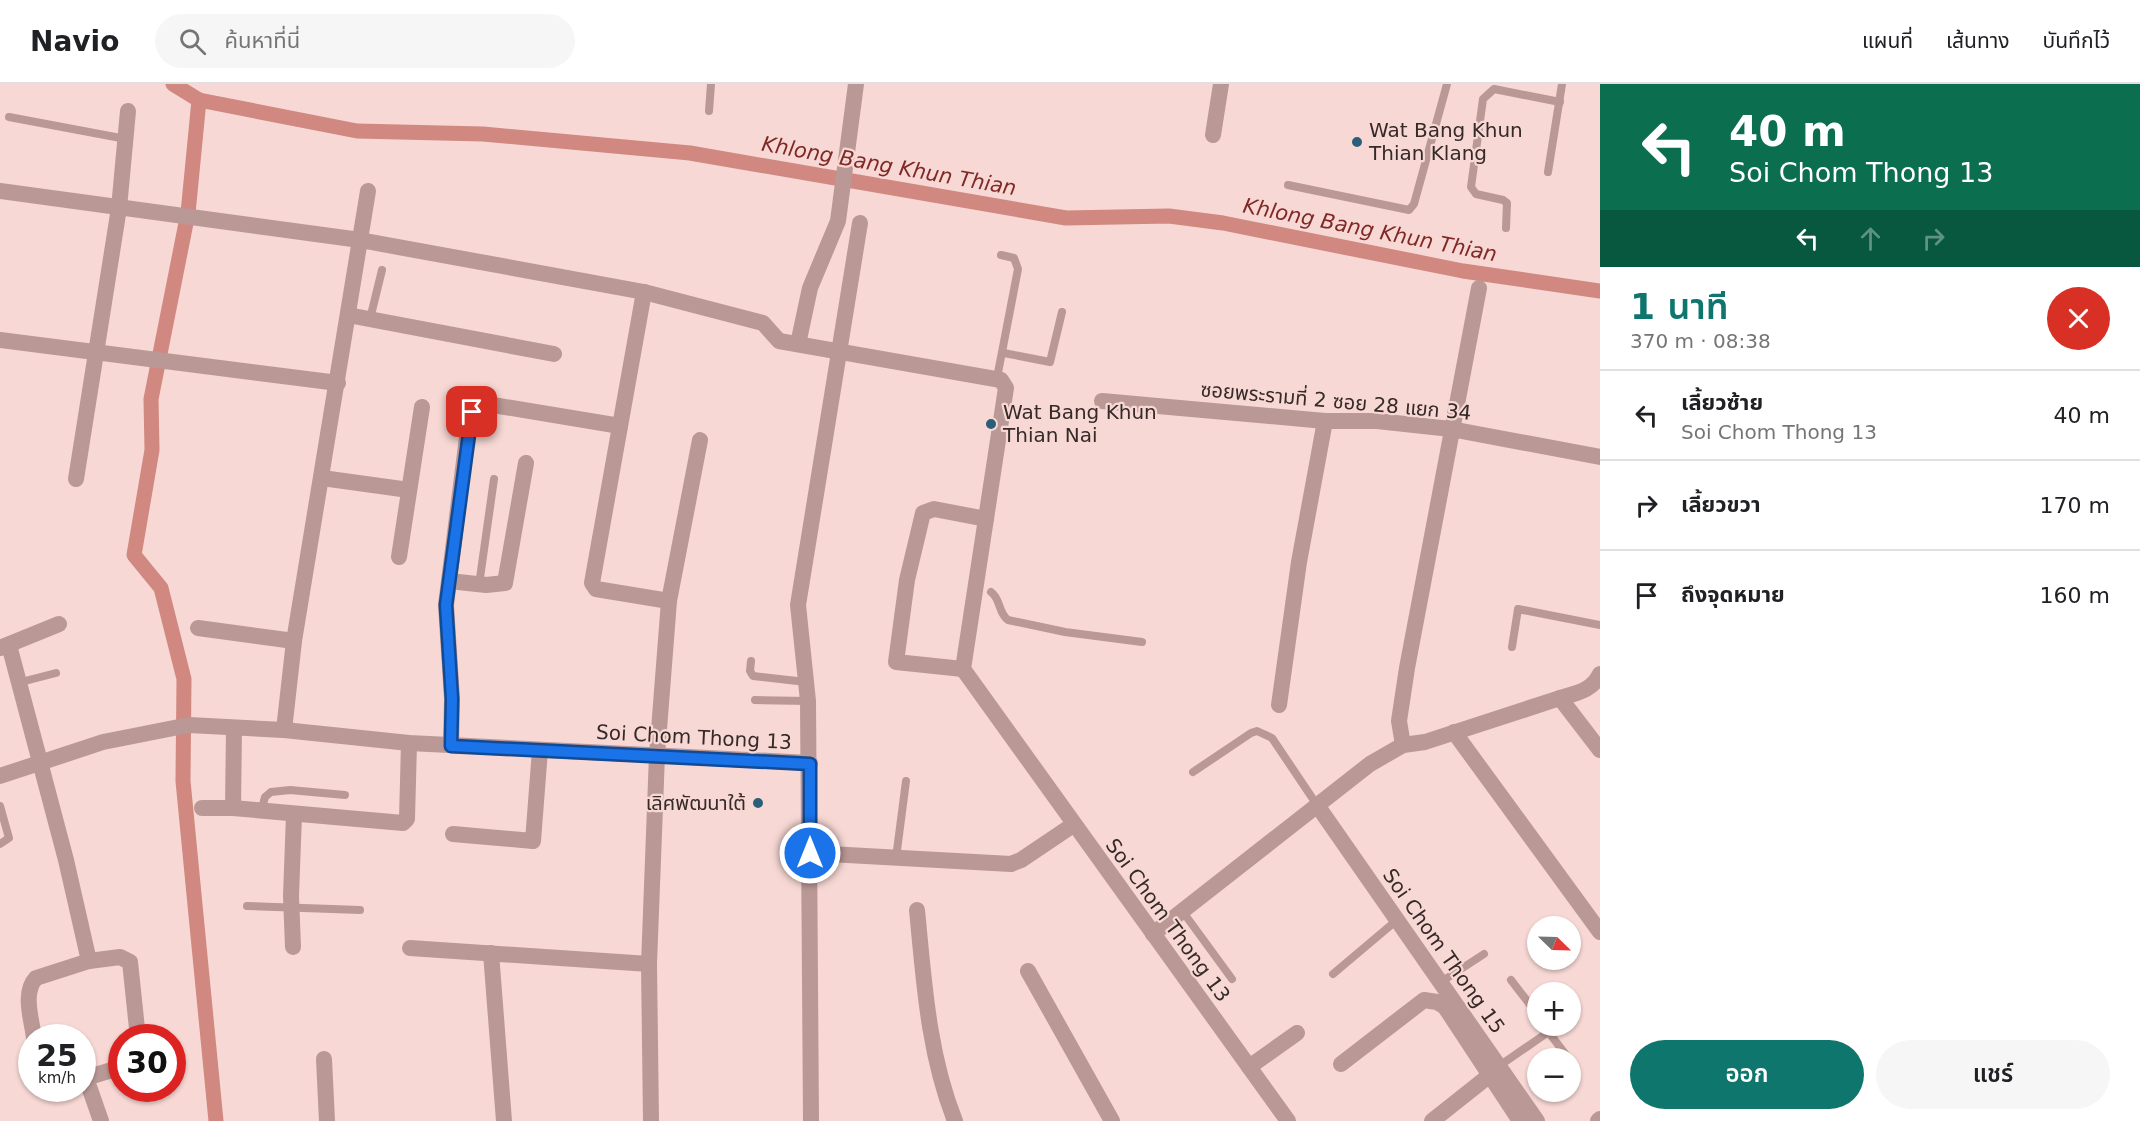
<!DOCTYPE html>
<html lang="th">
<meta charset="utf-8">
<style>
body{margin:0;font-family:"DejaVu Sans","Noto Sans Thai",sans-serif;background:#f6f6f6;color:#202124;height:100vh;display:flex;flex-direction:column;font-size:22px;white-space:nowrap}
*{box-sizing:border-box;margin:0}
p{font-size:20px;color:#757577}
.icon{flex:none;width:33px;height:33px;fill:none;stroke:currentColor;stroke-width:2;stroke-linecap:round;stroke-linejoin:round}
.map{position:relative;flex:1;overflow:hidden}
.details{display:flex;flex-direction:column;background:#fff;width:540px}
.details>*{flex:none}
.guide{background:#0b6e4f;color:#fff;overflow:hidden}
.needle{width:39px;rotate:113deg}
.tools{position:absolute;left:1527px;top:832px;display:grid;gap:12px}
.tools a{display:grid;place-items:center;width:54px;height:54px;border-radius:50%;background:#fff;box-shadow:0 2px 4px #0004;font-size:30px}
.speed{position:absolute;left:18px;top:940px;display:flex;gap:12px;font-size:30px;font-weight:700;text-align:center}
.speed>*{display:grid;place-content:center;width:78px;height:78px;border-radius:50%;background:#fff;box-shadow:0 2px 4px #0004;line-height:1}
.speed small{font-size:15px;font-weight:400}
.speed .limit{border:9px solid #d22;background:#fff;color:#111}
.pin{position:absolute;display:grid;place-items:center;width:51px;height:51px;color:#fff;margin:-26px;border-radius:12px;box-shadow:0 3px 9px #0006}
.me{position:absolute;width:66px;margin:-33px;rotate:0deg;stroke-linejoin:round;filter:drop-shadow(0 0 4px #0008)}
.turn{display:flex;align-items:center;gap:21px;height:126px;padding:0 30px;font-size:27px}
.turn .icon{width:78px;height:78px;stroke-width:2.5}
.turn b{display:block;font-size:42px;line-height:51px}
.lanes{display:flex;align-items:center;height:57px;padding:0 30px;background:#0003;justify-content:center;gap:30px;direction:ltr}
.lanes .off{opacity:.35}
.round{display:grid;place-items:center;flex:none;width:63px;height:63px;border-radius:32px;background:#f6f6f6}
.overview{display:flex;align-items:center;justify-content:space-between;height:102px;padding:0 30px}
h1{font-size:36px;font-weight:600;line-height:45px;color:#0f766e}
.primary-button{display:flex;gap:12px;margin-top:auto;padding:12px 30px}
.primary-button a{flex:1;height:69px;border-radius:36px;background:#0f766e;color:#fff;font-size:24px;font-weight:600;line-height:69px;text-align:center}
.primary-button a+a{background:#f6f6f6;color:#202124}
ul{padding:0;list-style:none}
li{display:flex;align-items:center;gap:18px;height:90px;padding:0 30px;border-top:2px solid #e0e0e0}
li div{flex:1}
li b{display:block;font-size:22px}
li em{font-style:normal}
header{display:flex;align-items:center;gap:36px;box-sizing:border-box;height:84px;padding:0 30px;background:#fff;border-bottom:2px solid #e0e0e0}
header strong{font-size:28px}
nav{display:flex;gap:33px;margin-inline-start:auto;font-size:21px}
.search{width:420px;height:54px;background:#f6f6f6;display:flex;align-items:center;gap:15px;box-sizing:border-box;padding:0 21px;border-radius:33px;color:#757577;font-size:22px}
main{display:flex;flex:1;min-height:0}
.map>svg:first-child{display:block}
.lines{fill:none;stroke-linecap:round;stroke-linejoin:round}
.canal{stroke:#d08881;stroke-width:15}
.service{stroke:#ba9895;stroke-width:8}
.minor{stroke:#ba9895;stroke-width:16}
.tertiary{stroke:#ba9895;stroke-width:16}
.route-casing{stroke:#114b97;stroke-width:15}
.route{stroke:#1a73e8;stroke-width:10}
.poi-dot{fill:#2b5e7b;stroke:#f7d8d4;stroke-width:2}
.labels{text-anchor:middle;stroke-width:4.5;stroke-linejoin:round;paint-order:stroke}
.poi-label{font-size:20px;fill:#352a28;stroke:#f7d8d4;text-anchor:start}
.street-label{font-size:20px;fill:#352a28;stroke:#f7d8d4}
.water-label{font-size:21px;font-style:italic;fill:#7f2926;stroke:#f7d8d4}
</style>
<header>
<strong>Navio</strong>
<div class="search"><svg class="icon" aria-label="search" viewBox="0 0 24 24"><circle cx="10" cy="10" r="6"/><path d="M15 15l6 6"/></svg>ค้นหาที่นี่</div>
<nav><a>แผนที่</a><a>เส้นทาง</a><a>บันทึกไว้</a></nav>
</header>
<main>
<div class="map">
<svg width="1600" height="1037" viewBox="0 0 1600 1037">
<rect width="100%" height="100%" fill="#f7d8d4"/>
<g class="lines">
<g class="canal">
<polyline points="173,0 199,16 357,47 483,50 690,69 1066,134 1169,132 1223,139 1463,187 1600,207"/>
<polyline points="199,16 188,129 151,315 152,366 134,471 161,504 184,595 183,697 216,1037"/>
</g>
<g class="service">
<polyline points="709,27 711,0"/>
<polyline points="9,33 126,55"/>
<polyline points="1548,88 1562,0"/>
<polyline points="1288,101 1409,126 1414,120 1447,0"/>
<polyline points="1506,144 1507,119 1503,116 1476,110 1471,103 1483,15 1494,5 1560,18"/>
<polyline points="370,235 382,186"/>
<polyline points="1004,269 1050,278 1062,228"/>
<polyline points="997,294 1018,185 1014,174 1001,171"/>
<polyline points="479,501 494,395"/>
<path d="M991,508C1001,515 998,529 1008,536L1065,548L1142,558"/>
<polyline points="1512,563 1518,525 1600,541"/>
<polyline points="751,577 750,587 753,592 806,598"/>
<polyline points="21,598 56,589"/>
<polyline points="755,616 808,617"/>
<polyline points="1193,688 1251,649 1257,647 1272,654 1317,721"/>
<polyline points="0,722 9,754 0,760"/>
<polyline points="261,728 265,713 271,708 290,706 345,711"/>
<polyline points="896,774 906,697"/>
<polyline points="247,822 360,826"/>
<polyline points="1183,828 1232,895"/>
<polyline points="1333,890 1397,836"/>
<polyline points="1511,896 1538,931"/>
<polyline points="1441,898 1484,870"/>
<polyline points="1547,946 1569,975"/>
<polyline points="1499,982 1544,951 1547,946 1545,942"/>
</g>
<g class="minor">
<polyline points="1213,51 1221,0"/>
<polyline points="0,107 360,156 644,208 763,239 779,257 1001,296 1006,304 963,585 1288,1037"/>
<polyline points="644,208 592,499 596,505 669,517"/>
<polyline points="348,231 554,270"/>
<polyline points="0,256 338,299"/>
<polyline points="798,260 810,204 838,137 856,0"/>
<polyline points="1102,317 1325,337 1377,337 1451,345 1600,373"/>
<polyline points="322,394 409,406"/>
<polyline points="76,395 119,124 128,27"/>
<polyline points="399,473 422,323"/>
<polyline points="449,497 486,501 505,499 526,379"/>
<polyline points="198,544 294,557"/>
<polyline points="9,561 66,776 89,877 120,873 130,878 138,954"/>
<polyline points="0,564 59,540"/>
<polyline points="963,585 896,578 907,496 923,429 934,425 986,435"/>
<polyline points="1279,621 1299,478 1325,337"/>
<polyline points="284,646 294,557 368,107"/>
<polyline points="1454,648 1600,848"/>
<polyline points="451,661 452,615 446,521 469,337 474,324 487,320 620,342"/>
<polyline points="1403,661 1399,637 1407,584 1479,204"/>
<polyline points="0,692 103,658 189,641 284,646 409,659 810,679"/>
<polyline points="1317,721 1537,1037"/>
<polyline points="202,724 233,724 403,739 407,735 409,659"/>
<polyline points="233,724 234,644"/>
<polyline points="453,750 533,757 540,666"/>
<polyline points="811,769 1011,780 1021,776 1073,741"/>
<path d="M917,826C924,897 928,969 955,1037"/>
<polyline points="1153,850 1370,680 1403,661 1425,658 1560,614"/>
<polyline points="293,863 291,812 294,731"/>
<polyline points="410,864 649,880"/>
<polyline points="491,869 504,1037"/>
<polyline points="1028,887 1112,1037"/>
<path d="M34,954C32,936 22,909 36,894L89,877"/>
<polyline points="324,975 327,1037"/>
<polyline points="1341,980 1424,916 1437,918 1445,923 1520,1037"/>
<polyline points="1249,983 1297,949"/>
<polyline points="86,994 101,1037"/>
<polyline points="82,995 122,983"/>
<polyline points="44,1005 53,1005"/>
<polyline points="651,1037 649,880 657,671 669,517 700,356"/>
<polyline points="811,1037 808,617 798,521 860,139"/>
<polyline points="1432,1037 1490,991"/>
<polyline points="1598,1037 1600,1035"/>
</g>
<path class="tertiary" d="M1600,590C1592,607 1576,609 1560,614L1600,666"/>
</g>
<g class="lines">
<g class="route-casing">
<polyline id="route" points="472,328 446,521 452,615 451,662 810,680 810,769"/>
</g>
<use href="#route" class="route"/>
</g>
<g class="poi-dot">
<circle cx="1357" cy="58" r="6"/>
<circle cx="991" cy="340" r="6"/>
<circle cx="758" cy="719" r="6"/>
</g>
<g class="labels">
<g class="poi-label">
<text x="1369" y="53">Wat Bang Khun<tspan x="1369" dy="23">Thian Klang</tspan></text>
<text x="1003" y="335">Wat Bang Khun<tspan x="1003" dy="23">Thian Nai</tspan></text>
<text x="746" y="726" text-anchor="end">เลิศพัฒนาใต้</text>
</g>
<g class="street-label">
<text transform="translate(1336 317) rotate(5)" y="7">ซอยพระรามที่ 2 ซอย 28 แยก 34</text>
<text transform="translate(694 653) rotate(3)" y="7">Soi Chom Thong 13</text>
<text transform="translate(1168 836) rotate(54)" y="7">Soi Chom Thong 13</text>
<text transform="translate(1444 867) rotate(55)" y="7">Soi Chom Thong 15</text>
</g>
<g class="water-label">
<text transform="translate(889 82) rotate(10)" y="7">Khlong Bang Khun Thian</text>
<text transform="translate(1370 146) rotate(11)" y="7">Khlong Bang Khun Thian</text>
</g>
</g>
</svg>
<div class="tools">
<a><svg class="needle" viewBox="-14 -14 28 28"><path d="M0-13l5 13h-10z" fill="#e53935"/><path d="M0 13l5-13h-10z" fill="#757577"/></svg></a>
<a>+</a>
<a>−</a>
</div>
<div class="speed"><div>25<small>km/h</small></div><div class="limit">30</div></div>
<div class="pin" style="left:472px;top:328px;background:#d93025"><svg class="icon" aria-label="arrive" viewBox="0 0 24 24"><path d="M6 21V4h12l-3 4 3 4H6"/></svg></div>
<svg class="me" style="left:810px;top:769px" viewBox="-20 -20 40 40"><circle r="17" fill="#1a73e8" stroke="#fff" stroke-width="3"/><path d="M0-11L8 9 0 5-8 9z" fill="#fff"/></svg>
</div>
<section class="details">
<div class="guide">
<div class="turn"><svg class="icon" aria-label="left" viewBox="0 0 24 24"><path d="M17 20v-9H6M10 6l-5 5 5 5"/></svg><div><b>40 m</b>Soi Chom Thong 13</div></div>
<div class="lanes"><svg class="icon" aria-label="left" viewBox="0 0 24 24"><path d="M17 20v-9H6M10 6l-5 5 5 5"/></svg><svg class="icon off" aria-label="ahead" viewBox="0 0 24 24"><path d="M12 20V5M6 11l6-6 6 6"/></svg><svg class="icon off" aria-label="right" viewBox="0 0 24 24"><path d="M7 20v-9h11M14 6l5 5-5 5"/></svg></div>
</div>
<div class="overview"><div><h1>1 นาที</h1><p>370 m · 08:38</p></div><a class="round" style="background:#d93025;color:#fff"><svg class="icon" aria-label="close" viewBox="0 0 24 24"><path d="M6 6l12 12M18 6L6 18"/></svg></a></div>
<ul>
<li><svg class="icon" aria-label="left" viewBox="0 0 24 24"><path d="M17 20v-9H6M10 6l-5 5 5 5"/></svg><div><b>เลี้ยวซ้าย</b><p>Soi Chom Thong 13</p></div><em>40 m</em></li>
<li><svg class="icon" aria-label="right" viewBox="0 0 24 24"><path d="M7 20v-9h11M14 6l5 5-5 5"/></svg><div><b>เลี้ยวขวา</b></div><em>170 m</em></li>
<li><svg class="icon" aria-label="arrive" viewBox="0 0 24 24"><path d="M6 21V4h12l-3 4 3 4H6"/></svg><div><b>ถึงจุดหมาย</b></div><em>160 m</em></li>
</ul>
<div class="primary-button"><a>ออก</a><a>แชร์</a></div>
</section>
</main>
